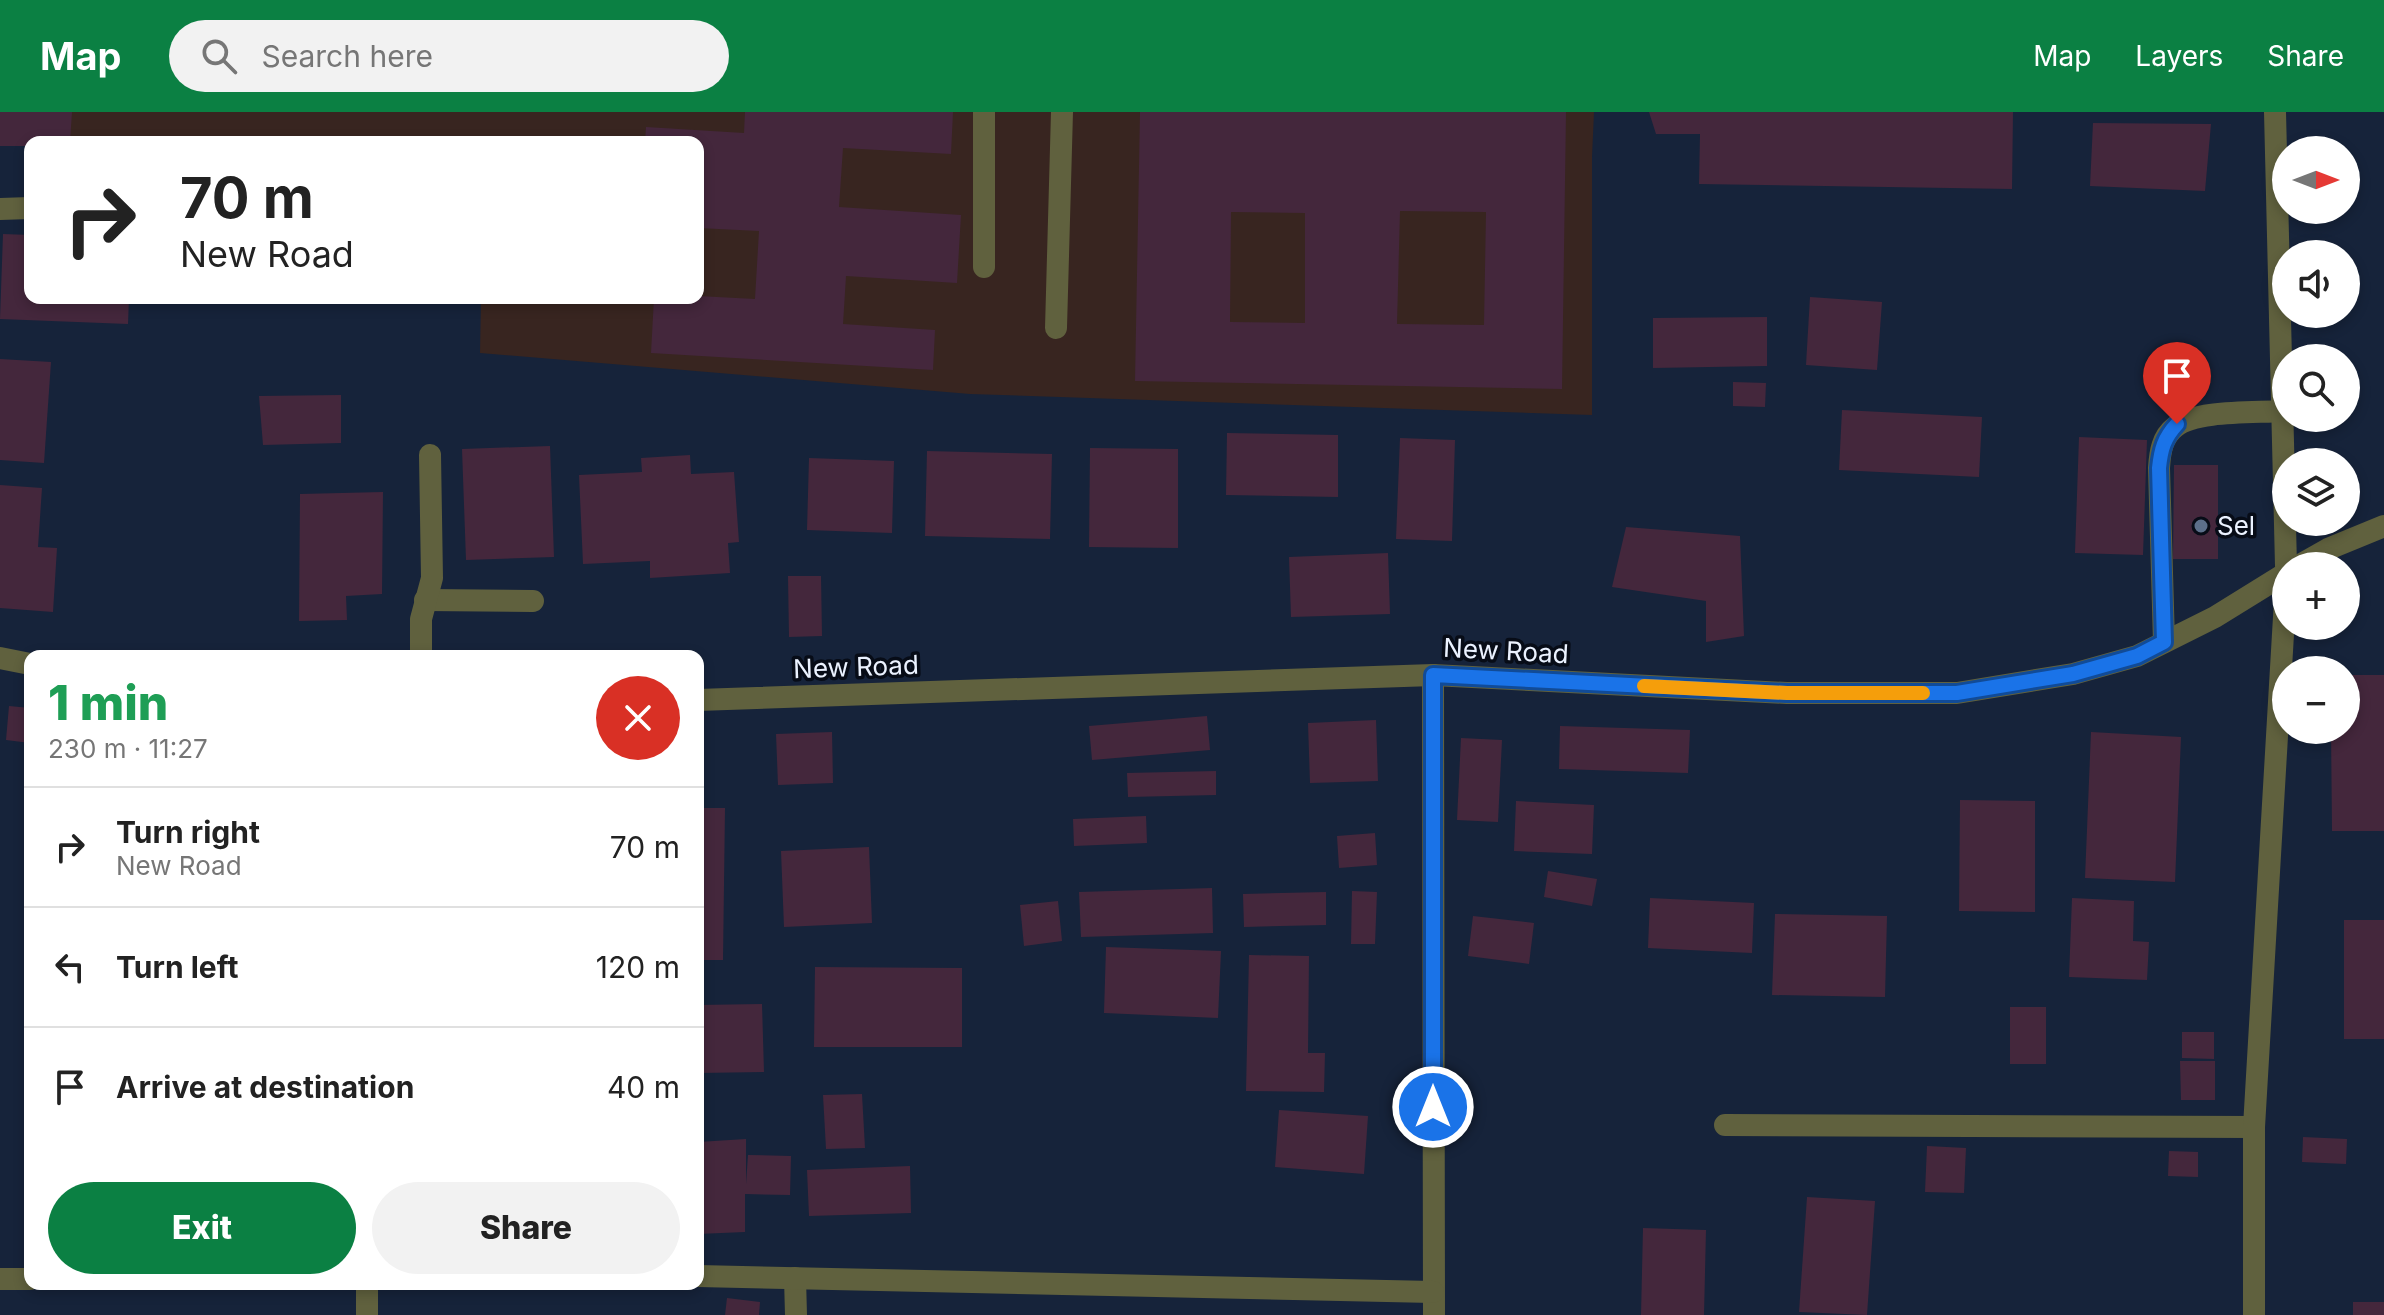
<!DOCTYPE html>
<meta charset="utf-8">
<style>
body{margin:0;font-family:Inter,sans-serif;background:#f2f2f2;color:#222;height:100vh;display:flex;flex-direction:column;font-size:30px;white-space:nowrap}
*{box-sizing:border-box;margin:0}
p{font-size:26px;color:#767676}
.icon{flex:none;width:44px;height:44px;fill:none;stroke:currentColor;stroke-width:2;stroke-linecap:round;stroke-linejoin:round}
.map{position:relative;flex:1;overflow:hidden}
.panel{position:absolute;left:24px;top:538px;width:680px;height:640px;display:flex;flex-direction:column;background:#fff;border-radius:16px;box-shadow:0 4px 12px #0003}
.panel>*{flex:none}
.hud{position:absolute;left:24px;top:24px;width:680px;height:168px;border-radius:16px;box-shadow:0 4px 12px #0003;background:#fff;color:#222;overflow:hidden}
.needle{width:52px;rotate:90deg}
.fabs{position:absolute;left:2272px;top:24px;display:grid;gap:16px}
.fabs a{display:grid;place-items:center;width:88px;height:88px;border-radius:50%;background:#fff;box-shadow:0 4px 12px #0003;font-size:40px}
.pin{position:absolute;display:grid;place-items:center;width:68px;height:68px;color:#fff;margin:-82px -34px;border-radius:50% 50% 50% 0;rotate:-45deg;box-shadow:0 0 8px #0007}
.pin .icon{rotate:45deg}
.me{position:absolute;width:88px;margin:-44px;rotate:0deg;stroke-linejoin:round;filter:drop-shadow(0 0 6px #0008)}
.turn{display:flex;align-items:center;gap:28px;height:168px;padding:0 24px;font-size:36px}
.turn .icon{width:104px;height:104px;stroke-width:2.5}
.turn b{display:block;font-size:56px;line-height:68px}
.round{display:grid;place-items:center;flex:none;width:84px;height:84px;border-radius:42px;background:#f2f2f2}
.headline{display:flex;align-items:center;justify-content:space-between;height:136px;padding:0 24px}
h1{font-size:48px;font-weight:800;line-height:60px;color:#1e9e55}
.cta{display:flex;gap:16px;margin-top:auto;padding:16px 24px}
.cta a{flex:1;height:92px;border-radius:48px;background:#0b8043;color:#fff;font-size:32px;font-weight:800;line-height:92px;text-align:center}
.cta a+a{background:#f2f2f2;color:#222}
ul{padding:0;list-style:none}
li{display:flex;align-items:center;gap:24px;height:120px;padding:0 24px;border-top:2px solid #e0e0e0}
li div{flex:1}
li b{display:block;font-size:30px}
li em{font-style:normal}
header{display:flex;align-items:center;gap:48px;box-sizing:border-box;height:112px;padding:0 40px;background:#0b8043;color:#fff}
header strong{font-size:38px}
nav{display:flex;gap:44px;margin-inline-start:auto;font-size:28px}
.search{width:560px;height:72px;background:#f2f2f2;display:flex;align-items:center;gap:20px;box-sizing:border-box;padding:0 28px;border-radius:44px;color:#767676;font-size:30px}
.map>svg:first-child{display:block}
.education{fill:#382520}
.building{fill:#44273c;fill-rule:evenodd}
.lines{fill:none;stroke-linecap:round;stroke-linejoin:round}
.service{stroke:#60613e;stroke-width:22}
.minor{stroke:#60613e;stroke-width:22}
.tertiary{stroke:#60613e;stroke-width:22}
.route-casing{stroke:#114b97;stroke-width:20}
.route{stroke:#1a73e8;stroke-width:14}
.slow{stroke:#f59e0b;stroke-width:14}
.service-dot{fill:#5c6f8a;stroke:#070c17;stroke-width:3}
.labels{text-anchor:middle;stroke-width:7;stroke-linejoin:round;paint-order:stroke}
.poi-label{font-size:26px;fill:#ebf2ff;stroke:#070c17;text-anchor:start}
.street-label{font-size:26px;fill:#ebf2ff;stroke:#070c17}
</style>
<header>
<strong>Map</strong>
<div class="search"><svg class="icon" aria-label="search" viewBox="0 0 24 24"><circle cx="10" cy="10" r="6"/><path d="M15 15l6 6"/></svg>Search here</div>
<nav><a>Map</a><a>Layers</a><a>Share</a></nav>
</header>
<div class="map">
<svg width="2384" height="1203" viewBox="0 0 2384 1203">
<rect width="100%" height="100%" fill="#16233a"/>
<polygon class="education" points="0,0 1594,0 1592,45 1592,303 970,282 480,241 481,186 698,186 698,30 30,30"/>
<g class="building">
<polygon points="0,0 72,0 70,30 30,30 30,34 0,34"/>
<polygon points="745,0 953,0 951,42 843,36 839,95 961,103 957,171 846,164 843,212 935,218 933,258 651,241 654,186 698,186 698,184 755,187 759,119 698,116 698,30 645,30 646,15 744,21"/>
<path d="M1140,0H1566L1562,277L1135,269ZM1400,99L1486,100L1484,213L1397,212ZM1231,100L1305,101V211L1230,210Z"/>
<polygon points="1649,0 2013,0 2012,77 1699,72 1700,22 1656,22"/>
<polygon points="2093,11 2211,12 2205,79 2090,74"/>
<polygon points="3,122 30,123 30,186 129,186 128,212 0,207"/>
<polygon points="1810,185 1882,190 1877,258 1806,253"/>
<polygon points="1767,205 1767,254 1653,256 1653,206"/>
<polygon points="0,247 51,250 44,351 0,348"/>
<polygon points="1733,270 1766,271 1765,295 1733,294"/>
<polygon points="341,283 341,331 263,333 259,284"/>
<polygon points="1842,298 1982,305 1979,365 1839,358"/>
<polygon points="1227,321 1338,323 1338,385 1226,383"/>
<polygon points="2079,325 2147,328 2143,443 2075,441"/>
<polygon points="1400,326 1455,328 1452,429 1396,427"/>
<polygon points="550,334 554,445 466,448 462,337"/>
<polygon points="1090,336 1178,337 1178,436 1089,435"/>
<polygon points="927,339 1052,342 1050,427 925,424"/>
<polygon points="690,343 691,362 734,360 739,430 728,431 730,461 650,466 650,449 583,452 579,363 642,360 641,346"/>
<polygon points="809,346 894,349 892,421 807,418"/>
<polygon points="2174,353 2218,353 2218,447 2173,447"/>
<polygon points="0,373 42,376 38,435 57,436 53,500 0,496"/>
<polygon points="383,380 382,482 346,484 347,508 299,509 300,382"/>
<polygon points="1626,415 1740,424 1744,524 1706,530 1706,489 1612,475"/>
<polygon points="1388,441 1390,502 1291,505 1289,445"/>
<polygon points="788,464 821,464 822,524 789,525"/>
<polygon points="2346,563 2384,563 2384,719 2332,719 2331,618 2346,618"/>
<polygon points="9,594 30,596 30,631 6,628"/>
<polygon points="1207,604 1210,638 1092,648 1089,614"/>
<polygon points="1376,608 1378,669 1310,671 1308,611"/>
<polygon points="1560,614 1690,618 1688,661 1559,657"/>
<polygon points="832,620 833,671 778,673 776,622"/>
<polygon points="2091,620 2181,625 2175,770 2085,766"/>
<polygon points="1461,626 1502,628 1498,710 1457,708"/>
<polygon points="1216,659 1216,683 1128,685 1127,661"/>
<polygon points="1960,688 2035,689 2035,800 1959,799"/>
<polygon points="1516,689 1594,693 1592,742 1514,739"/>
<polygon points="698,696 725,696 723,848 698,848"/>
<polygon points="1146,704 1147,731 1074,734 1073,707"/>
<polygon points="1375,721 1377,753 1339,756 1337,724"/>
<polygon points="869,735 872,811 784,815 781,739"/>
<polygon points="1548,759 1597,767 1592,794 1544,785"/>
<polygon points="1212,776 1213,821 1081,825 1079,780"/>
<polygon points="1352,779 1377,780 1375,832 1351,832"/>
<polygon points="1326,780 1326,813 1244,815 1243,782"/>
<polygon points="1650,786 1754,791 1752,841 1648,836"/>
<polygon points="2072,786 2134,789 2133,829 2149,830 2147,868 2069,865"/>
<polygon points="1058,789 1062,829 1024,834 1020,793"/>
<polygon points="1775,802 1887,804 1885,885 1772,883"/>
<polygon points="1473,804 1534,811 1529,852 1468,844"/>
<rect x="2344" y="808" width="40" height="119"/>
<polygon points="1106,835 1221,839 1218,906 1104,901"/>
<polygon points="1249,843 1309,844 1308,941 1325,941 1324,980 1246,979"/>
<polygon points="815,855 962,856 962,935 814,935"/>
<polygon points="762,892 764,960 698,961 698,893"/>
<rect x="2010" y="895" width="36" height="57"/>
<polygon points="2182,920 2214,920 2214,947 2182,946"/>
<polygon points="2180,949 2215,949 2215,988 2181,988"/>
<polygon points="862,982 865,1036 826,1037 823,983"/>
<polygon points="1279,998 1368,1004 1364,1062 1275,1055"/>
<polygon points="2303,1025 2347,1027 2346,1052 2302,1050"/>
<polygon points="746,1027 746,1072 748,1043 791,1044 790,1083 745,1082 745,1120 698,1122 698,1030"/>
<polygon points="1927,1034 1966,1036 1964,1081 1925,1080"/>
<polygon points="2169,1039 2198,1040 2198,1065 2168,1064"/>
<polygon points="910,1054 911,1101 809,1104 807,1058"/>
<polygon points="1807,1085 1875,1089 1867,1203 1799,1200"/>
<polygon points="1643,1116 1706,1118 1704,1203 1641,1203"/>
<polygon points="727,1186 760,1190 759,1203 725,1203"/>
<rect x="2353" y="1190" width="31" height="13"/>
</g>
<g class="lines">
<g class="service">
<polyline points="984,0 984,155"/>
<polyline points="0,97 30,96"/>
<polyline points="1056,216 1062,0"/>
<polyline points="425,488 533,489"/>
<path d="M2164,530L2159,356C2160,340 2162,325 2175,315C2194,298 2256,301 2282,299"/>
<polyline points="421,544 421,507 432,466 430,343"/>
<polyline points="795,1166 796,1203"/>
</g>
<g class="minor">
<polyline points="2275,0 2286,454"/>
<polyline points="1433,563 1434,1203"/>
<polyline points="1725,1013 2254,1015"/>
<polyline points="698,1164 1433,1180"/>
<polyline points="0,1167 30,1167"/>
<polyline points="367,1172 367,1203"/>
<polyline points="2254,1203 2254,1015 2286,471"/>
</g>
<g class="tertiary">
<polyline points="2298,454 2328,437 2384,414"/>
<polyline points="0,546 30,552"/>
<polyline points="698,588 1433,563 1787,581 1957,581 2073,562 2137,544 2215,505 2286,461"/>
</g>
</g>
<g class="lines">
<g class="route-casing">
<path id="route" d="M1433,995V563L1787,581H1957L2073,562L2137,544L2164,530L2159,356C2161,337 2164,326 2177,312"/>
</g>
<use href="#route" class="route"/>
<polyline class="slow" points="1644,574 1787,581 1923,581"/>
</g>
<circle class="service-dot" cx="2201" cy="414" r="8"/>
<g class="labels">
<g class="poi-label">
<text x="2217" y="423">Sel</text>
</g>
<g class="street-label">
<text transform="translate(1506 539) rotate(3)" y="9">New Road</text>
<text transform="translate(856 555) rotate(-2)" y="9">New Road</text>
</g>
</g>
</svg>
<div class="fabs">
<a><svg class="needle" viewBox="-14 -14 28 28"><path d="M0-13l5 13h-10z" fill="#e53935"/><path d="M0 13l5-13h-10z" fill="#767676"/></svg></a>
<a><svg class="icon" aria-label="sound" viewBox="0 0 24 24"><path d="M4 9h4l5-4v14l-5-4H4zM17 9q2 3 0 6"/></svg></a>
<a><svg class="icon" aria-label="search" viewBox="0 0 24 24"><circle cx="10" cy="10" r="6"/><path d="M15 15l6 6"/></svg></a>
<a><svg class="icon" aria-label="layers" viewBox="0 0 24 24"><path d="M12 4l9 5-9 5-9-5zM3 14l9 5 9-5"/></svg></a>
<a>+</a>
<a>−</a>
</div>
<div class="pin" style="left:2177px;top:312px;background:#d93025"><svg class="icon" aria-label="arrive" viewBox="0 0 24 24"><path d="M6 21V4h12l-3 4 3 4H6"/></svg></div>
<svg class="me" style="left:1433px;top:995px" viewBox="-20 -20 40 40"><circle r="17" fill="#1a73e8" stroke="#fff" stroke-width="3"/><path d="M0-11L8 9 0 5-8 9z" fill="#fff"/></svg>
<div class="hud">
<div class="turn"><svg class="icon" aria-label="right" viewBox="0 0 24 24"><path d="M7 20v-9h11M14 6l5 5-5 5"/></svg><div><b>70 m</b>New Road</div></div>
</div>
<section class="panel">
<div class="headline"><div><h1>1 min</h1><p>230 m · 11:27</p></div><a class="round" style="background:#d93025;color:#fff"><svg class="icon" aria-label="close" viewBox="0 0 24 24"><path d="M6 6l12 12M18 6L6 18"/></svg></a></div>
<ul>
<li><svg class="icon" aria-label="right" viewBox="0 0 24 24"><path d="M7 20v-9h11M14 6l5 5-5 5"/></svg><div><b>Turn right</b><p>New Road</p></div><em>70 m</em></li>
<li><svg class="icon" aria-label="left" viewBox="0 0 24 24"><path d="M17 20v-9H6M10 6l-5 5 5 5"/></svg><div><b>Turn left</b></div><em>120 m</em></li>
<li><svg class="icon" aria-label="arrive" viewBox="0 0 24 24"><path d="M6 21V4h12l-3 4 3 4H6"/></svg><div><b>Arrive at destination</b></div><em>40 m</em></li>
</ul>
<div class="cta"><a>Exit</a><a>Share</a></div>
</section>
</div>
